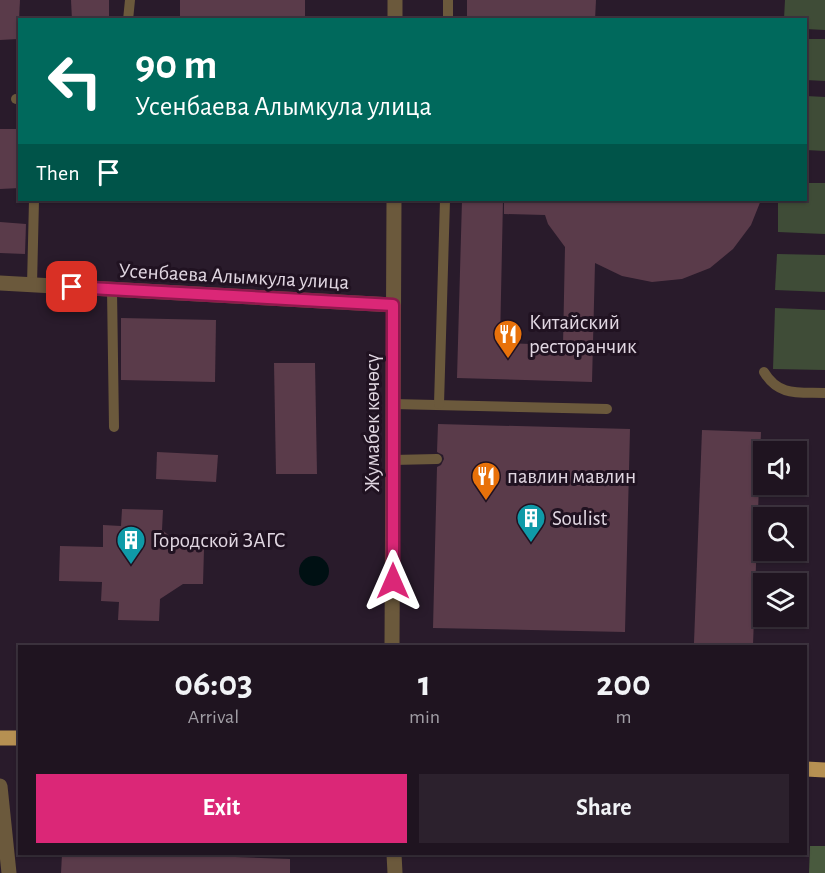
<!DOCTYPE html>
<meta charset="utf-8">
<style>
body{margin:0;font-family:"Alegreya Sans",sans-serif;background:#2c212d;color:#f1f3f6;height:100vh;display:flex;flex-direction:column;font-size:22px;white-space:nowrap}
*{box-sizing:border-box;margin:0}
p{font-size:20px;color:#a19ea5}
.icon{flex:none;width:33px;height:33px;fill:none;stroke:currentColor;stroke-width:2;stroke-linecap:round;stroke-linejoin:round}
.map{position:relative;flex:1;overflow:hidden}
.panel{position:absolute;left:18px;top:645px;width:789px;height:210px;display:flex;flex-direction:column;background:#1f1420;border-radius:0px;box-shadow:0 2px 4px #0004,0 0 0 2px #3c333e}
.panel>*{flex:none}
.hud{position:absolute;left:18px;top:18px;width:789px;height:183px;border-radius:0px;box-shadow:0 2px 4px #0004,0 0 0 2px #3c333e;background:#00695c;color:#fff;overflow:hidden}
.controls{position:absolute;left:753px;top:441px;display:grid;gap:12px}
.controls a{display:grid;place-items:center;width:54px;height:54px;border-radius:0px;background:#1f1420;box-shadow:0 2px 4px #0004,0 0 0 2px #3c333e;font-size:30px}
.pin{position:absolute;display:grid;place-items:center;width:51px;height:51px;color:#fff;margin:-26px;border-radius:12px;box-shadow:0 3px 9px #0006}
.me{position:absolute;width:66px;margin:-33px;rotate:0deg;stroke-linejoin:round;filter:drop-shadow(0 0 4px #0008)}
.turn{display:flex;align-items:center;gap:21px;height:126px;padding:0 18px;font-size:27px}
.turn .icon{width:78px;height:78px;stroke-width:2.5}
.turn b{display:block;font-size:42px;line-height:51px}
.then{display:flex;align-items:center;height:57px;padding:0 18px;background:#0003;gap:12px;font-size:22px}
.eta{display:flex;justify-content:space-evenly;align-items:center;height:102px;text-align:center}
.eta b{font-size:36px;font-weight:700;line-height:42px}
.primary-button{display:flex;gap:12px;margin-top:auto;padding:12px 18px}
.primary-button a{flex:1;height:69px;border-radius:0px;background:#db2777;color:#fff;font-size:24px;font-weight:700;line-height:69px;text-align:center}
.primary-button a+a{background:#2c212d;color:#f1f3f6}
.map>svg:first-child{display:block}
.green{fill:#3f4c37}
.forest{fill:#495a3e}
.water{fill:#001013}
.building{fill:#5a3b4a}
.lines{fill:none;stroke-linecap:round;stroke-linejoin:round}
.service{stroke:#6b593c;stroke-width:10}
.minor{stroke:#6b593c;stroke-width:15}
.tertiary{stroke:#6b593c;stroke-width:15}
.primary{stroke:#b69052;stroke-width:15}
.route-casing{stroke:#8e194d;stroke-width:15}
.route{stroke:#db2777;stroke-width:10}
.labels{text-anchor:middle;stroke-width:6;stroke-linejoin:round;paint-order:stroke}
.street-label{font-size:21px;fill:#e1d7e2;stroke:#201221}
.poi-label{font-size:21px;fill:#e1d7e2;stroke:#201221;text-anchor:start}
</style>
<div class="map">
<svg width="825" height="873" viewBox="0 0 825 873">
<rect width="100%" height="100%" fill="#291b2b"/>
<g class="green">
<polygon points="785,0 825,0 825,30 806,29 806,20 784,19"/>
<polygon points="806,39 825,39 825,81 806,80"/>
<polygon points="806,96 825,97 825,151 806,150"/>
<polygon points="806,183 825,183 825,234 778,232 778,200 806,200"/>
<polygon points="777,254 825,255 825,292 775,290"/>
<polygon points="775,308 825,310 825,370 773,369"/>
</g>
<polygon class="forest" points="810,846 825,846 825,873 809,873"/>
<circle class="water" cx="314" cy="571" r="15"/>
<g class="building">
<polygon points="0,0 20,0 18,39 0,40"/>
<polygon points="71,0 109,0 109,20 72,20"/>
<rect x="180" y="0" width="125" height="20"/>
<polygon points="467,0 596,0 595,20 467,20"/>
<polygon points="0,129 19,129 20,188 0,189"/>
<polygon points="462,200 503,200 500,343 563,345 565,247 548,224 545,215 504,214 504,200 761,200 751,225 733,249 710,268 682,279 652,282 622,276 595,263 592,382 457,378"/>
<polygon points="0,222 26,224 25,254 0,253"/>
<polygon points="121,318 216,320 215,382 121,380"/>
<polygon points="274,363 315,363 317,474 276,474"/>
<polygon points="438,424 630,429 625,632 433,628 437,467 441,465 444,459 443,455 437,452"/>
<polygon points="702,430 761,432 753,645 694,643"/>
<polygon points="157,452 218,455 216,482 156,479"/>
<polygon points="122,509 163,510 162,530 185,548 204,549 203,584 183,584 160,599 159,621 118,620 119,602 101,601 102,582 59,581 60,546 103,547 103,525 121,526"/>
<polygon points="62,854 152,854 290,859 290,873 61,873"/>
</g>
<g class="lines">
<g class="service">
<polyline points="128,20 130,0"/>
<polyline points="448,20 448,0"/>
<polyline points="16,99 20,99"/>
<polyline points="32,285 34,200"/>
<polyline points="112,290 114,427"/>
<path d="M764,372C779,397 799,392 825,393"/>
<polyline points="393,404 607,409"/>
<polyline points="439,404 445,200"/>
<polyline points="393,460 437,459"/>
</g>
<g class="minor">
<polyline points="0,283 393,305"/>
<polyline points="0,786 9,873"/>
</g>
<g class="tertiary">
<polyline points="395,20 395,0"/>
<polyline points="392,646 394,200"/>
<polyline points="394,854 395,873"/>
</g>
<g class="primary">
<polyline points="0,738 20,738"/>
<polyline points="806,769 825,770"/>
</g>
</g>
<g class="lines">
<g class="route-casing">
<polyline id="route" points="72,287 393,305 393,581"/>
</g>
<use href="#route" class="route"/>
</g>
<defs>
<g id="restaurant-pin" transform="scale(1.5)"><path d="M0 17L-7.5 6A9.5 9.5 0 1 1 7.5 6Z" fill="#e8710a" stroke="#201221"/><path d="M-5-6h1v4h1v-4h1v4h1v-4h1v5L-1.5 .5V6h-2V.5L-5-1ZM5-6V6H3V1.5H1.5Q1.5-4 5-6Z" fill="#fff"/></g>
<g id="building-pin" transform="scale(1.5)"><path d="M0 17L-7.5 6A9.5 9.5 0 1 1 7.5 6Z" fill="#0f9aa8" stroke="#201221"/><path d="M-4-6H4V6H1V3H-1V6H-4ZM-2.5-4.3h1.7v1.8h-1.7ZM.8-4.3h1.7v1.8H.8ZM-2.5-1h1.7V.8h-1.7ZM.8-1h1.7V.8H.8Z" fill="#fff"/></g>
</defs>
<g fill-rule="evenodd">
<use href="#restaurant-pin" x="508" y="334"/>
<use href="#restaurant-pin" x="486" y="476"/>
<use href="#building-pin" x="531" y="518"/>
<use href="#building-pin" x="131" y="540"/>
</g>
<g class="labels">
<g class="street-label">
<text transform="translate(234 276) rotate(3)" y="7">Усенбаева Алымкула улица</text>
<text transform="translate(372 423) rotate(-90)" y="7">Жумабек көчөсү</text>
</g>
<g class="poi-label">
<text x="529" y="329">Китайский<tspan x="529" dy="24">ресторанчик</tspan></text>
<text x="507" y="483">павлин мавлин</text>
<text x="552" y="525">Soulist</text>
<text x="152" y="547">Городской ЗАГС</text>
</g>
</g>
</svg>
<div class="controls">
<a><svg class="icon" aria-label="sound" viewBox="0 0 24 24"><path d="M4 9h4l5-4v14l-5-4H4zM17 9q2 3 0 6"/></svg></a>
<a><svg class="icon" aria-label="search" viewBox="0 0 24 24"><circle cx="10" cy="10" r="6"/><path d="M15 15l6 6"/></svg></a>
<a><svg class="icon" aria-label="layers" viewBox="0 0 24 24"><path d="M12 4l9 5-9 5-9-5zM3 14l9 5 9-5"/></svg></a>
</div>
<div class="pin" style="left:72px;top:287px;background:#d93025"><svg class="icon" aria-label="arrive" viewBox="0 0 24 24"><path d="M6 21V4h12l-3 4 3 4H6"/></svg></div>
<svg class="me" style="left:393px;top:581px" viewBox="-20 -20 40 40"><path d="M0-17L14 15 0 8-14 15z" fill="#db2777" stroke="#fff" stroke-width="4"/></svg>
<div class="hud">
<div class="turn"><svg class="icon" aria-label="left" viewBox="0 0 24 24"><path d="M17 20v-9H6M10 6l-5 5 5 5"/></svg><div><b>90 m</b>Усенбаева Алымкула улица</div></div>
<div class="then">Then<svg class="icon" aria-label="arrive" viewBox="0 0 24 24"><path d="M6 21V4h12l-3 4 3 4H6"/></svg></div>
</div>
<section class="panel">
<div class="eta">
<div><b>06:03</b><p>Arrival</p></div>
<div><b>1</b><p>min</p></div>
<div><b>200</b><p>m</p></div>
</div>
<div class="primary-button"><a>Exit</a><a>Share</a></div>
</section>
</div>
